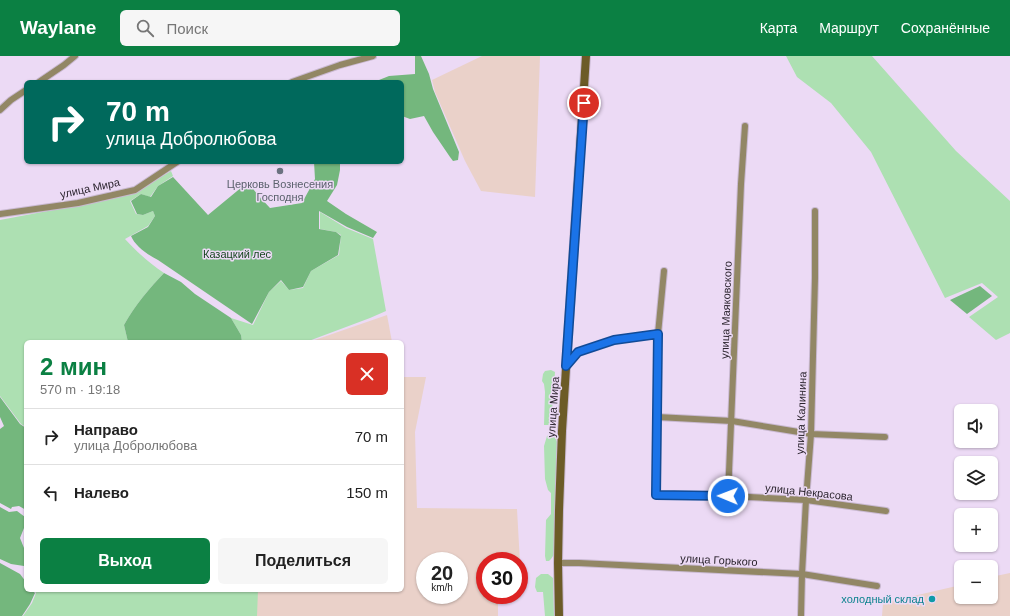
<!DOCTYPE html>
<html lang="ru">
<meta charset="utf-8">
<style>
body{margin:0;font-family:Helvetica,sans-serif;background:#f6f6f6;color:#222;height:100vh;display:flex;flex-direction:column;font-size:15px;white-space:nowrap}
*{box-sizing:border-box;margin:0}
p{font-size:13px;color:#767676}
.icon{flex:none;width:22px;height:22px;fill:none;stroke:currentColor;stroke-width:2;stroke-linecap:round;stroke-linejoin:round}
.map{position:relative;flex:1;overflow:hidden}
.drawer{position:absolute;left:24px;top:284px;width:380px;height:252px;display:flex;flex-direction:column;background:#fff;border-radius:6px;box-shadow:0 1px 3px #0004}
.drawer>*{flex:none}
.top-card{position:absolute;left:24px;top:24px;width:380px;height:84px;border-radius:6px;box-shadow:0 1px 3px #0004;background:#00695c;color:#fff;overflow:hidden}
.controls{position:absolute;left:954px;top:348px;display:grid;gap:8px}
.controls a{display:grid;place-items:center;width:44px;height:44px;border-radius:6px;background:#fff;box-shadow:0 1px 3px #0004;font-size:20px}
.speed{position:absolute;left:416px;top:496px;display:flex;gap:8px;font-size:20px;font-weight:700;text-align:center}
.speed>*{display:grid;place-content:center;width:52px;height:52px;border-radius:50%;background:#fff;box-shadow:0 1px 3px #0004;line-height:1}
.speed small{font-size:10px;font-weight:400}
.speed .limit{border:6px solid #d22;background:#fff;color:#111}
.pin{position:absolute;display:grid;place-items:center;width:34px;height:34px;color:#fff;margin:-17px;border:2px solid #fff;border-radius:50%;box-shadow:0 1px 4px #0007}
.me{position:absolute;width:44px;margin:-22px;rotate:271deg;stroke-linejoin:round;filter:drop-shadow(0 0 3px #0008)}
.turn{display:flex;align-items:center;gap:14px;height:84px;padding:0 16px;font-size:18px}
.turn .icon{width:52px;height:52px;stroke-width:2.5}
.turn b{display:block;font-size:28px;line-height:34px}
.round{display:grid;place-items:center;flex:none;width:42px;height:42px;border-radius:6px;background:#f6f6f6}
.headline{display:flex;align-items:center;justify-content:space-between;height:68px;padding:0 16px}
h1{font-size:24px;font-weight:700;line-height:30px;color:#0b8043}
.button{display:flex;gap:8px;margin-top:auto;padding:8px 16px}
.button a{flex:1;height:46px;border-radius:6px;background:#0b8043;color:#fff;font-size:16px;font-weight:700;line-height:46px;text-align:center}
.button a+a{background:#f6f6f6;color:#222}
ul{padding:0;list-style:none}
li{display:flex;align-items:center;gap:12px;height:56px;padding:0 16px;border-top:1px solid #e0e0e0}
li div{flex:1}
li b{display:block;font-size:15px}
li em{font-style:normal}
header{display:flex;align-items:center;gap:24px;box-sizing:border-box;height:56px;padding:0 20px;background:#0b8043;color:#fff}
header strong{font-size:19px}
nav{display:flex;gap:22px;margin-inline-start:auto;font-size:14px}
.search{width:280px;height:36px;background:#f6f6f6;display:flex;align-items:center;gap:10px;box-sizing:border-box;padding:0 14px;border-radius:6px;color:#767676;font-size:15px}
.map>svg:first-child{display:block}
.industrial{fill:#ead1c9;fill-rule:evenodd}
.green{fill:#ade0b2}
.forest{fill:#74b77d}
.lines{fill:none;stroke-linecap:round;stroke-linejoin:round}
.street-casing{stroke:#c9b9d1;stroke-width:8}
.secondary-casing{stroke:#c9b9d1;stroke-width:10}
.street{stroke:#928765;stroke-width:6}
.secondary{stroke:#6c5b27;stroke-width:8}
.route-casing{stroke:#114b97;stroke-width:10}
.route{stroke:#1a73e8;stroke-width:7}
.worship-dot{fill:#6b7280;stroke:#ecdaf5;stroke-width:1.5}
.culture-dot{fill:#0f9aa8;stroke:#ecdaf5;stroke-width:1.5}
.labels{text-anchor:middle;stroke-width:3;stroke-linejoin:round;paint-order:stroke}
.worship-label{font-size:11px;fill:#5b616d;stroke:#ecdaf5}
.street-label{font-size:11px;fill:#2b242e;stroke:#ecdaf5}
.park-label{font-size:11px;fill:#184821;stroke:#ecdaf5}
.culture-label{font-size:11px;fill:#0d838f;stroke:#ecdaf5;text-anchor:end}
</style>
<header>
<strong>Waylane</strong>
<div class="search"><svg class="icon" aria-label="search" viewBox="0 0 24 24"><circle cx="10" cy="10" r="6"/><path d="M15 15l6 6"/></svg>Поиск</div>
<nav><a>Карта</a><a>Маршрут</a><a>Сохранённые</a></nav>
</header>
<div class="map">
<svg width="1010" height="560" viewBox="0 0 1010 560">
<rect width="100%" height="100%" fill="#ecdaf5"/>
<g class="industrial">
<polygon points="482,0 540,0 535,141 481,135 465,105 435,36 432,24"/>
<polygon points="387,259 392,286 309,286"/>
<path d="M402,321H426L415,376L417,452L517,453L520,507L519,508V505H485V539H498V560H253L255,534H402ZM425,505H459V539H425Z"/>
<polygon points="1010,517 1010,560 882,560 883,547 961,529 961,541 991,541 991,521"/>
</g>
<g class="green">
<polygon points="786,0 872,0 956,95 1010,145 1010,277 996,284 969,261 998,241 982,227 945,242 871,96 831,47 797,21"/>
<path d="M171,115L173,120L158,130L150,141L141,138L130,145L136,158L143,159L153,155L155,160L148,170L125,183C137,196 149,207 164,217C149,233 135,249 124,269L128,286H26V371L21,368L0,340V164L95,146L136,136Z"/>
<polygon points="320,156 346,172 373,183 386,255 370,262 306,286 242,286 241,279 231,262 253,269 269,236 281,225 289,234 303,232 311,215 339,199 341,179 336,176 320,173"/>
<polygon points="551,314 555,316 551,369 544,369 545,336 544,328 542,325 543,318 545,315"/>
<polygon points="551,378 554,379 557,386 554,480 555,497 551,503 549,505 546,505 545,500 546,464 551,458 551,437 548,434 545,423 544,390 547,380"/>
<polygon points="541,518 548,518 553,522 554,560 545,560 543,536 537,536 535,531 536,522"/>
<polygon points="34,534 258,534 257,560 23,560 32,547 36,537"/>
</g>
<g class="forest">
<polygon points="415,0 421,0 429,18 433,33 459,96 458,104 453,105 450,101 433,76 424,60 410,63 402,60 402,26 374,26 389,20 415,18"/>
<path d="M314,106H340V114L337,129L327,145L346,158L377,176L373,182L347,171L319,155V173L336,176L341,180L338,199L311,215L303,231L289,234L281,224L269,236L252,268L158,204C148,199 135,190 131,180L148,171L155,160L153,155L143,159L137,158L131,145L141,138L151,141L158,130L173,121L208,159L248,126L257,138L270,152L302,147L315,123Z"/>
<path d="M164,217L181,226L195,238L231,262L241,279L242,286H128L124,269C135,249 149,233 164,217Z"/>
<polygon points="980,230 992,240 967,258 950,244"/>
<polygon points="0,341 20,368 26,372 26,434 25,436 26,438 26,454 19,450 12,451 11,453 0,447 0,373 4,370 0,361"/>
<polygon points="0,451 9,456 17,455 25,461 24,472 20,482 26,497 26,511 24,510 11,508 0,503"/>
<polygon points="0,507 20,518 26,526 26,534 32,534 35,537 30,548 22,560 0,560"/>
</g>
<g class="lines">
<g class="street-casing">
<g id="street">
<polyline points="39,26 64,9 75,0"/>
<polyline points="292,26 340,9 373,0"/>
<polyline points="0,54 11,44 26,34"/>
<polyline points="0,158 78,147 135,134 177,106"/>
<polyline points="664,215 658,278 657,439 728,440 806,444 886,455"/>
<polyline points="566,311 578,296 613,284 658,278"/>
<polyline points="657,361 732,365 811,378 885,381"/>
<polyline points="728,440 741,128 745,70"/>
<polyline points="558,507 579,507 802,518 877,530"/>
<polyline points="801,560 802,518 806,444 811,378 815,222 815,155"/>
</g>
</g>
<g class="secondary-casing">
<polyline id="secondary" points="559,560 558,507 559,454 562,375 586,0"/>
</g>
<use href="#street" class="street"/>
<use href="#secondary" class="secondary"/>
</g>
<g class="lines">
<g class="route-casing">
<polyline id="route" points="584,47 566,310 578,296 614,284 658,278 656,439 728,440"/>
</g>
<use href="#route" class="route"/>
</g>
<circle class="worship-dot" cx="280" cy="115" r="4"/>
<circle class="culture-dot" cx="932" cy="543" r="4"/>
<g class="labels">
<g class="worship-label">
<text x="280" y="132">Церковь Вознесения<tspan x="280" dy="13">Господня</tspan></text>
</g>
<g class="street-label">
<text transform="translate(90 132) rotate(-12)" y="4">улица Мира</text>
<text transform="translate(726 254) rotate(-88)" y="4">улица Маяковского</text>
<text transform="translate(553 351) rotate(-86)" y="4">улица Мира</text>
<text transform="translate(801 357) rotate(-88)" y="4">улица Калинина</text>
<text transform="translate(809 436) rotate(6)" y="4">улица Некрасова</text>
<text transform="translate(719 504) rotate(3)" y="4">улица Горького</text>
</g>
<g class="park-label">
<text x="237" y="202">Казацкий лес</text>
</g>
<g class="culture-label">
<text x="924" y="547">холодный склад</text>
</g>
</g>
</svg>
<div class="controls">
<a><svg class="icon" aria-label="sound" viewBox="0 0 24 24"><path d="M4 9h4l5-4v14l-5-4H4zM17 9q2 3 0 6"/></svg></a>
<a><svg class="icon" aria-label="layers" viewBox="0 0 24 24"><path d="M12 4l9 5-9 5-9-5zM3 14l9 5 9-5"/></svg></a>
<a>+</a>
<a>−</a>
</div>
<div class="speed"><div>20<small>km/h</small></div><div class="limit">30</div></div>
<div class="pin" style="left:584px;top:47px;background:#d93025"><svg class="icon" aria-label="arrive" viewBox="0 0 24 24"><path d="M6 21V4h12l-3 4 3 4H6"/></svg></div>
<svg class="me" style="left:728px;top:440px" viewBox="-20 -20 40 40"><circle r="17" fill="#1a73e8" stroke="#fff" stroke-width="3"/><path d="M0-11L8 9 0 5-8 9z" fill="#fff"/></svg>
<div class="top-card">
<div class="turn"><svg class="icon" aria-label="right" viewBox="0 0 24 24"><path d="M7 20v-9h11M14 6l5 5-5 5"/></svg><div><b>70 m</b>улица Добролюбова</div></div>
</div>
<section class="drawer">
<div class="headline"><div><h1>2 мин</h1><p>570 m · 19:18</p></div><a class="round" style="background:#d93025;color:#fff"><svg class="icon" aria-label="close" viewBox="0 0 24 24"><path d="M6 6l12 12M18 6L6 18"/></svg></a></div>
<ul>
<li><svg class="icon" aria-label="right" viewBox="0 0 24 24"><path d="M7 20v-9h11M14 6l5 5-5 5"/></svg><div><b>Направо</b><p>улица Добролюбова</p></div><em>70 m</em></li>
<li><svg class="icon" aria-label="left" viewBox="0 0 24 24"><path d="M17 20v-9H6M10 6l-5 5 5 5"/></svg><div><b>Налево</b></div><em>150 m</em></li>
</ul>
<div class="button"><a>Выход</a><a>Поделиться</a></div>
</section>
</div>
